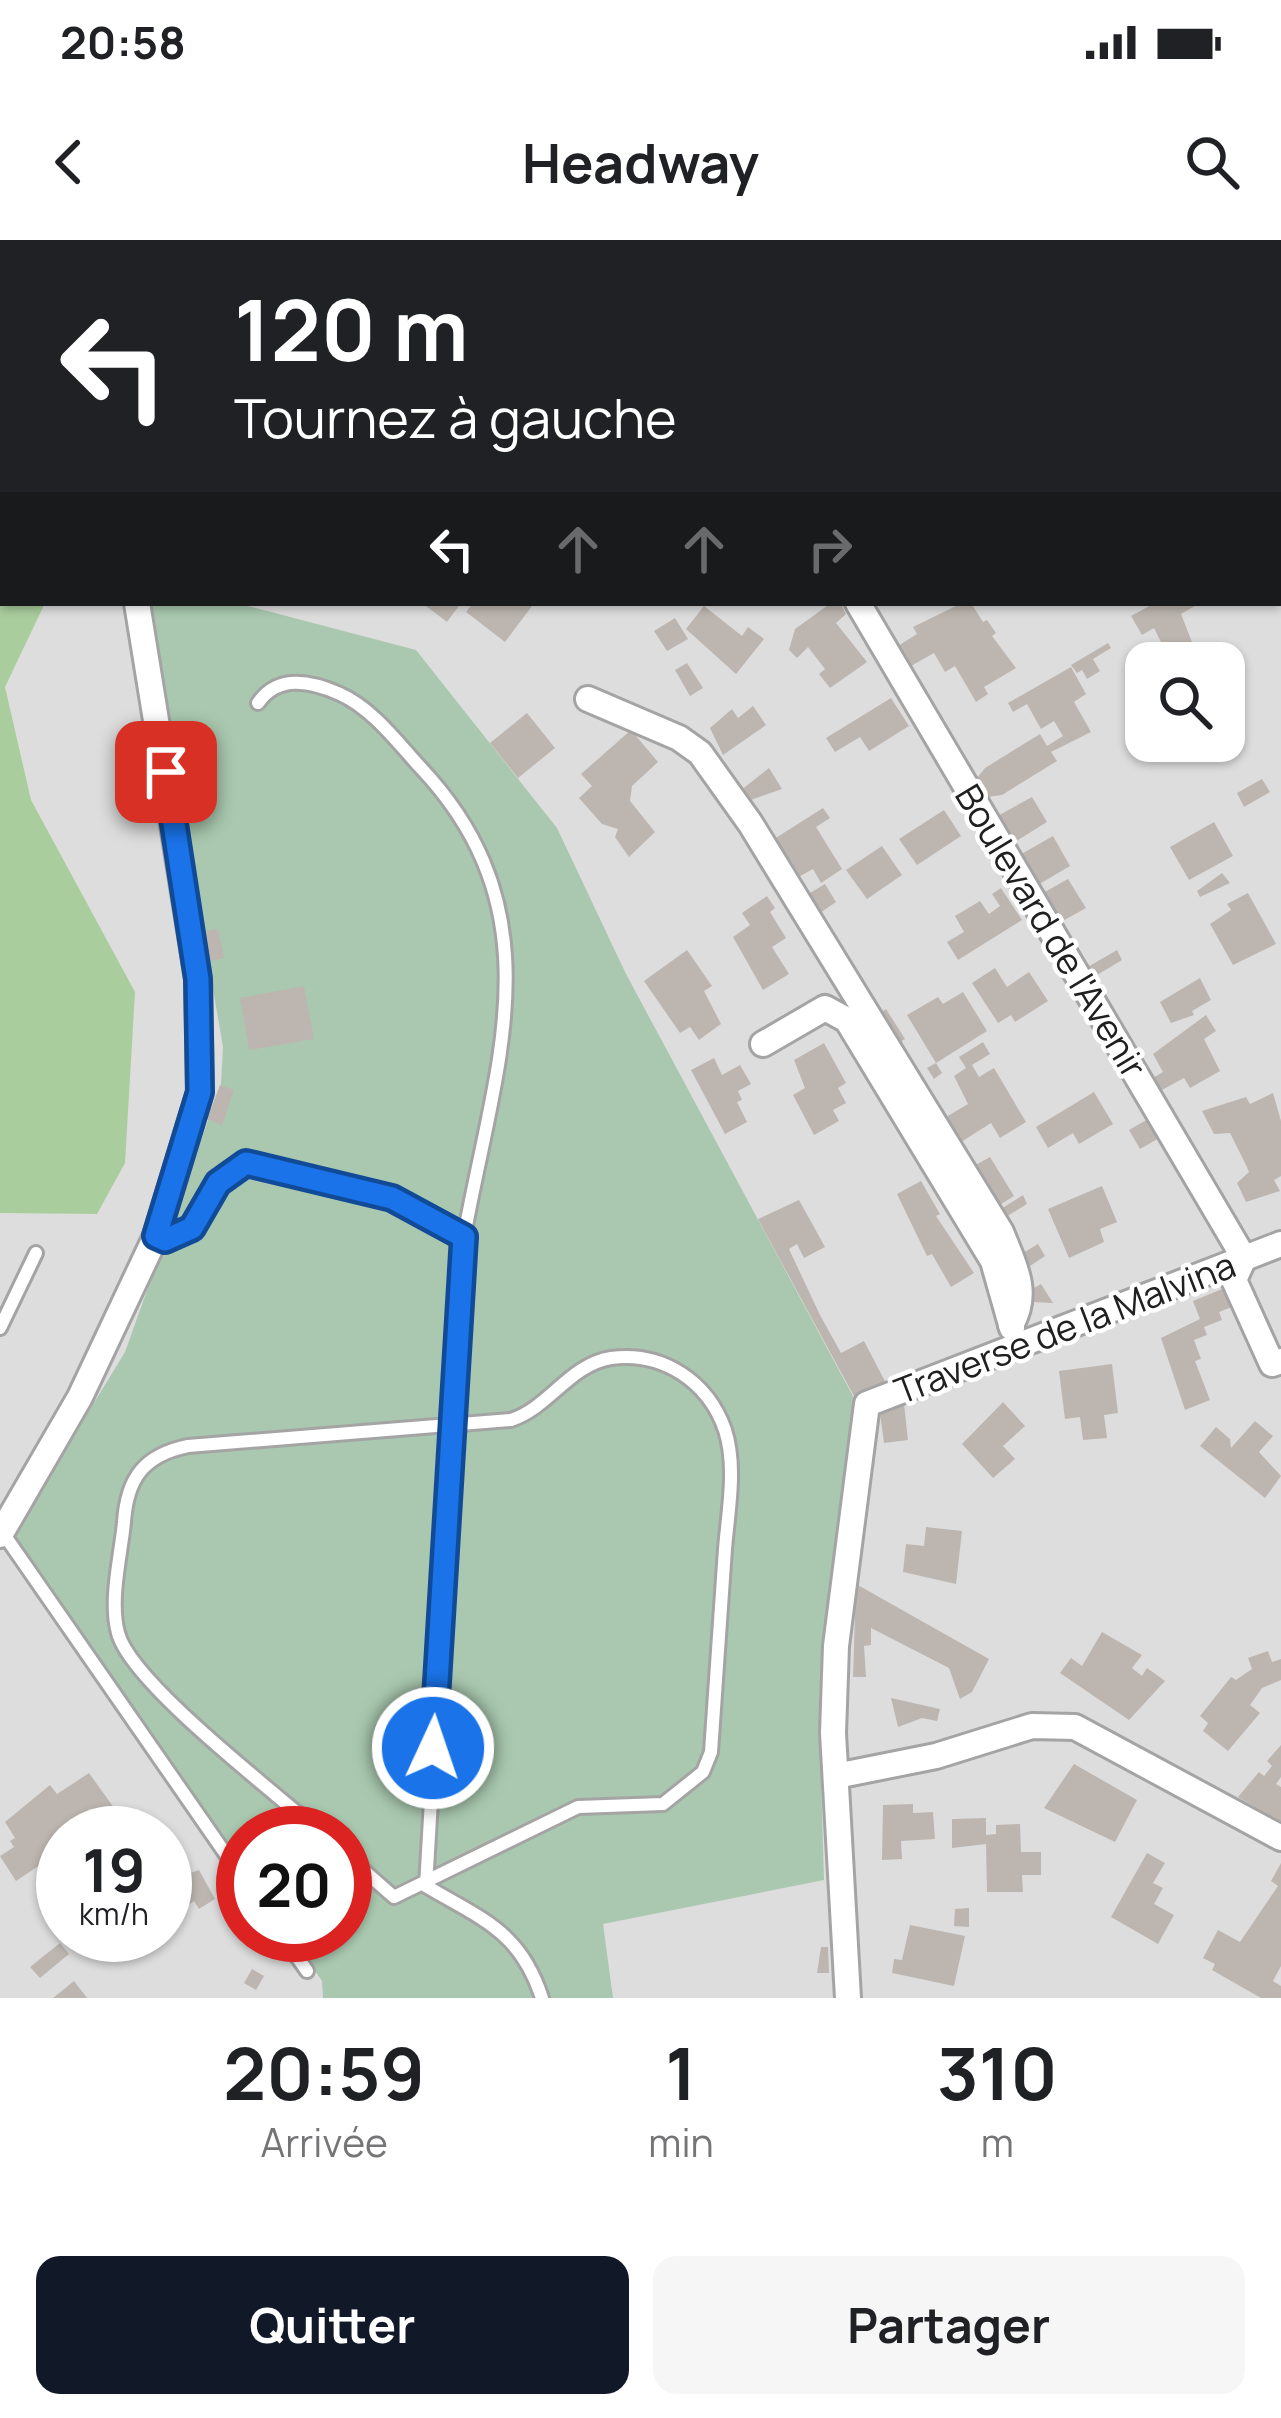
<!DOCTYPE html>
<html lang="fr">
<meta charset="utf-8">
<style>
body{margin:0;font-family:Manrope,sans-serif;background:#f6f6f6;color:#202124;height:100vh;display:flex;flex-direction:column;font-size:45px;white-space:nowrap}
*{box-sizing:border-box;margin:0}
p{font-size:39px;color:#757577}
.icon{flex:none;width:66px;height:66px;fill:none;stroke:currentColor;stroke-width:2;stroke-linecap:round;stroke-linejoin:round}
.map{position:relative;height:1758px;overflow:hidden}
.sheet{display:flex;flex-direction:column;background:#fff;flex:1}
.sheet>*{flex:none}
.guide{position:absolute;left:0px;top:0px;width:1281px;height:366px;box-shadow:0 3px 9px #0004;background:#202124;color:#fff;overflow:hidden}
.fabs{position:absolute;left:1125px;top:402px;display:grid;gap:24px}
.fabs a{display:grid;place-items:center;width:120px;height:120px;border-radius:24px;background:#fff;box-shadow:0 3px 9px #0004;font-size:60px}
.speed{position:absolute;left:36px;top:1566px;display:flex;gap:24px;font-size:60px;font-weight:700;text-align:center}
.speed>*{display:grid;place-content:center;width:156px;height:156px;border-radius:50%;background:#fff;box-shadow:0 3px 9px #0004;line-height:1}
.speed small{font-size:30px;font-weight:400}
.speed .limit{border:18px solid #d22;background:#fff;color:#111}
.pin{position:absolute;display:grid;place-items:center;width:102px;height:102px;color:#fff;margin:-51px;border-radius:24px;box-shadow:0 6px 18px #0006}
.me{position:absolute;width:132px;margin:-66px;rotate:3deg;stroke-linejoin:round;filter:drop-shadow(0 0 9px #0008)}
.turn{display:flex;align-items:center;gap:42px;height:252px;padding:0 36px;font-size:54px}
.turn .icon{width:156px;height:156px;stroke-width:2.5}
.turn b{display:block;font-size:84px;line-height:102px}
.lanes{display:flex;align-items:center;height:114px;padding:0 36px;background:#0003;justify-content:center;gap:60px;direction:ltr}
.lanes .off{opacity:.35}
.eta{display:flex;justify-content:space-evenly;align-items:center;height:204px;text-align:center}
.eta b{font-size:72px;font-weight:700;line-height:84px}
.cta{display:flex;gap:24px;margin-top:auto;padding:24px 36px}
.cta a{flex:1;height:138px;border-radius:24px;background:#111827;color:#fff;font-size:48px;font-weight:700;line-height:138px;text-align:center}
.cta a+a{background:#f6f6f6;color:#202124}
.status{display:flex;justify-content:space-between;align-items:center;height:84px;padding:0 60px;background:#fff;direction:ltr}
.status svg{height:33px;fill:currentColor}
header{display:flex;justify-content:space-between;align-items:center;height:156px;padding:0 36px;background:#fff;font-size:54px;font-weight:700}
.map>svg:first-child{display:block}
.residential{fill:#dedddd;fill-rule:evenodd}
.forest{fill:#aacd9e}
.cemetery{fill:#a9c8af}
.building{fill:#bdb6b0}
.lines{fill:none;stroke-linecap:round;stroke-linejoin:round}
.lane-casing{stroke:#a4a4a4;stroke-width:18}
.street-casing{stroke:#a4a4a4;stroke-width:30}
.lane{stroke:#fff;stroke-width:12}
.street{stroke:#fff;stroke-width:24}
.route-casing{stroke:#114b97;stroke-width:30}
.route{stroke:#1a73e8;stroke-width:21}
.labels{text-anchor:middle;stroke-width:9;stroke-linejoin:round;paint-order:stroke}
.street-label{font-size:36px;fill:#202020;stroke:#fff}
</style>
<div class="status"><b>20:58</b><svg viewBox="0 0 49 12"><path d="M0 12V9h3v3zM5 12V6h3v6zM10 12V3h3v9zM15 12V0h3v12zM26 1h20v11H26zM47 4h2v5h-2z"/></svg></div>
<header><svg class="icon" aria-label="back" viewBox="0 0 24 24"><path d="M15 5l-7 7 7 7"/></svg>Headway<svg class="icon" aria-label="search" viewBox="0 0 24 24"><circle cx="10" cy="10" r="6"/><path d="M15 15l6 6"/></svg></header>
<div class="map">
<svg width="1281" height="1758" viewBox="0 0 1281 1758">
<rect width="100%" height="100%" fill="#f0ede7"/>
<path class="residential" d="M0,0H1281V1758H0ZM3,3H1278V363H3ZM1146,423H1224V501H1146ZM63,1593H165V1695H63ZM243,1593H345V1695H243Z"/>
<polygon class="forest" points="0,0 115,0 3,3 3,363 45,363 5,447 31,560 135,752 125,923 97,974 0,973"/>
<polygon class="cemetery" points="147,363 237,363 416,410 557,588 626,734 855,1160 821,1537 824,1640 603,1684 613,1758 323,1758 322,1741 290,1695 345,1695 345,1593 243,1593 243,1627 14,1294 125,1112 221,844 223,807"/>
<g class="building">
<polygon points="422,363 461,363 447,382"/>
<polygon points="473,363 529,363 532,366 505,402 466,372"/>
<polygon points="831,363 840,363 846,374 836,383 867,422 830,448 819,434 825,429 808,407 797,418 789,410 795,389"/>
<polygon points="962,363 971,363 983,382 987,380 996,393 992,396 1016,428 984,447 988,454 976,462 955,426 945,432 934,413 911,426 898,406 917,394 913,387"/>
<polygon points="1155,363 1200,363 1181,374 1197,415 1210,412 1217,423 1157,423 1152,414 1164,408 1154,388 1142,395 1131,376"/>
<polygon points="704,366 742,396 748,387 764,399 736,434 686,389"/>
<polygon points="675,378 688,399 667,411 654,391"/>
<polygon points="1108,403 1111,408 1093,419 1100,431 1087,439 1082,430 1077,433 1071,425"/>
<polygon points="687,423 703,448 690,456 675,430"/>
<polygon points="1071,427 1086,454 1074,462 1091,492 1051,512 1057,521 1002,555 988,557 977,538 985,528 1040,494 1047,506 1063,496 1054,481 1041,489 1027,464 1013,472 1008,463"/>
<polygon points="891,458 909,486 869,511 860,497 835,512 826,498"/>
<polygon points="753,466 766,485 723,515 710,488 732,469 738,478"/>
<polygon points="527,473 555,508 518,538 490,503"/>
<polygon points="631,490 658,522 632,546 630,561 655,592 629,617 615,597 618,589 602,584 579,558 592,546 581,534"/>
<polygon points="769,528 782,549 748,561 741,550"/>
<polygon points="1262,539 1270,552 1244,567 1237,553"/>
<polygon points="1032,557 1047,582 1010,605 994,578"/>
<polygon points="823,568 830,578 816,587 842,629 821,643 813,629 795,639 771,601"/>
<polygon points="944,570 961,596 917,625 899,599"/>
<polygon points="1214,582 1233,616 1189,640 1170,607"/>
<polygon points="1053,596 1070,626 1036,646 1018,616"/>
<polygon points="882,606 902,635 867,659 846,630"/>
<polygon points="1222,633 1230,643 1200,657 1197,651"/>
<polygon points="1068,639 1086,668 1059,683 1041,654"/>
<polygon points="825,644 836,662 817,675 805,656"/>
<polygon points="1001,648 1022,680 958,720 947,702 964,692 955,676 980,661 989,674 1000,666 992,654"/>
<polygon points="1248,653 1276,704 1233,725 1210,684 1231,670 1227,664"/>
<polygon points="767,656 775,668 770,672 786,698 772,707 789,734 763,750 733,697 750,685 742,673"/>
<polygon points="218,689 224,718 207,722 202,692"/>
<polygon points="687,710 712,746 704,751 721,784 699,800 690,787 680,793 644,741"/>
<polygon points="1117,710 1122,720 1092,738 1086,728"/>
<polygon points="995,728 1007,747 1029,732 1048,761 1015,782 1011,775 998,783 972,743"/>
<polygon points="1200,738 1211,760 1192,771 1194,775 1171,783 1160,762"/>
<polygon points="304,746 314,799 249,810 240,758"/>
<polygon points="963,752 987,791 936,823 942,833 934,839 927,828 936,823 907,775 938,757 943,764"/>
<polygon points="886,769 905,799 895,805 877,775"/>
<polygon points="1206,775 1216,791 1204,799 1220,831 1190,848 1184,838 1160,851 1153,838 1163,832 1153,814"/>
<polygon points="983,802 990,814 972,825 979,837 994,828 1026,882 1000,898 991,883 961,902 946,877 968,864 954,836 966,828 959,817"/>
<polygon points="824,803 846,843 838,848 846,863 833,870 839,881 814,895 793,855 805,848 794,820"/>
<polygon points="714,818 722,835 740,825 751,844 738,851 742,860 737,862 747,882 725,894 691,830"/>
<polygon points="220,845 234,850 222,886 207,879"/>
<polygon points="1094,852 1113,884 1079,904 1073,893 1048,908 1036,887"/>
<polygon points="1273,853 1281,881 1281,936 1274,940 1280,951 1246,962 1237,943 1249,932 1245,923 1230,893 1214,894 1202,871 1246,857 1250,864"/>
<polygon points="1150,878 1161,897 1140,909 1129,890"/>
<polygon points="990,917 1014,956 998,966 972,927"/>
<polygon points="921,941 940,974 936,976 974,1033 951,1047 932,1014 927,1016 897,954"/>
<polygon points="1102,946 1117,982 1100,989 1104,1002 1069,1018 1048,969"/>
<polygon points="1023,955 1027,964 1001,980 996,972"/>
<polygon points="799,960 825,1007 804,1018 797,1004 789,1009 820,1075 841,1113 864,1101 888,1147 856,1160 758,979"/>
<polygon points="1038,1004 1045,1016 1030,1026 1023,1013"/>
<polygon points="1041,1044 1053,1063 1033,1062 1027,1052"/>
<polygon points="1227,1047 1234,1066 1219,1072 1222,1080 1204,1087 1207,1095 1194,1100 1201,1119 1195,1121 1210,1160 1185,1170 1161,1098 1200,1079 1193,1061"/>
<polygon points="1112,1124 1118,1173 1104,1175 1107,1198 1083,1200 1080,1177 1065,1179 1059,1131"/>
<polygon points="1003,1162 1025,1186 1003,1206 1015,1219 993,1238 962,1204"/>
<polygon points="904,1164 908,1200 884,1203 880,1173"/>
<polygon points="1255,1181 1273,1196 1259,1212 1281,1236 1265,1258 1200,1206 1216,1187 1230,1199 1231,1208"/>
<polygon points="926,1287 962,1291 956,1344 903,1332 906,1304 924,1306"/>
<polygon points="856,1344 989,1419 972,1452 960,1459 949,1428 871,1388 871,1405 864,1406 866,1437 853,1437"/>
<polygon points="1102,1392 1142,1415 1132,1428 1142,1436 1147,1428 1165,1441 1129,1480 1060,1433 1071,1418 1082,1426"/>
<polygon points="1268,1411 1272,1422 1281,1419 1281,1440 1262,1448 1250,1465 1260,1473 1228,1511 1203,1491 1208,1483 1200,1476 1231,1437 1236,1440 1252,1429 1248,1418"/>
<polygon points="891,1458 940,1469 937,1481 922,1478 898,1487"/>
<polygon points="1281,1505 1281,1537 1276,1544 1281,1547 1281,1582 1238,1557 1259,1532 1264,1536 1272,1526 1267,1521"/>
<polygon points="1074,1524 1137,1560 1115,1602 1044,1568"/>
<polygon points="89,1533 117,1572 85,1593 63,1593 63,1615 54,1620 49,1611 43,1615 46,1621 16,1641 0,1616 14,1607 10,1601 15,1598 5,1582 50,1545 57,1554"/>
<polygon points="913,1564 913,1573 933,1572 935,1599 901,1601 902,1619 882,1620 883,1565"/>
<polygon points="986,1578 986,1595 996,1594 996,1585 1020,1584 1021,1612 1041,1612 1041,1635 1022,1635 1023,1652 987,1652 986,1604 952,1608 952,1579"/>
<polygon points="1147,1613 1165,1623 1153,1643 1163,1648 1154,1664 1174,1675 1158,1704 1111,1677"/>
<polygon points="1281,1623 1281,1726 1273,1741 1281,1746 1281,1758 1261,1758 1212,1730 1215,1724 1203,1718 1218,1690 1240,1702 1278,1646 1271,1641"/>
<polygon points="199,1630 215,1659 199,1669 194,1661 185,1667 181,1663 169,1674 177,1682 165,1693 165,1642"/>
<polygon points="969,1668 969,1687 954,1686 955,1669"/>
<polygon points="243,1670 243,1695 267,1695 250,1708 231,1679"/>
<polygon points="910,1685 965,1696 954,1746 892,1733 894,1719 902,1720"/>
<polygon points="91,1695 163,1695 142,1715 133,1708 117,1722"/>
<polygon points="60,1703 69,1714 40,1738 30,1727"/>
<polygon points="821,1707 828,1707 829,1733 817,1733"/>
<polygon points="252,1729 264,1736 256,1750 244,1743"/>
<polygon points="74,1741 87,1758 53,1758"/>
</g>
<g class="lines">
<g class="lane-casing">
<g id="lane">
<path d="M258,463C278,434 311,441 340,454C373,469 397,502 421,528C558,674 495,824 464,997"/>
<path d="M157,997L165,1000C213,979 204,940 246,923L392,958L464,997L426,1646"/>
<polyline points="0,1088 36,1013"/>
<polyline points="3,1293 243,1639"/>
<path d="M321,1593C276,1553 131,1443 118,1393C109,1360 121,1315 124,1282C127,1238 144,1215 188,1206L511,1180C550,1167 569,1125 611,1118C662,1111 708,1141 725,1190C737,1227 728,1271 725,1309C720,1377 716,1445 711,1512L703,1532L663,1564L578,1567L394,1657L345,1614"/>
<path d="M426,1646C483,1680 520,1691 542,1758"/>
<polyline points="282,1695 307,1731"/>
</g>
</g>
<g class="street-casing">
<g id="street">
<polyline points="340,0 349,3"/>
<polyline points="180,3 181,0"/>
<polyline points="588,3 589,0"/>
<polyline points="1011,3 1012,0"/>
<polyline points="858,363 1244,1018 1234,1040 1272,1124 1281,1121"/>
<path d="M588,459L679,498L700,513L750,583L1001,992C1014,1025 1030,1052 1011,1085"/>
<polyline points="763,804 825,768 847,780 993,1021 1012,1088"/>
<polyline points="0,1295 80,1157 156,996 200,852 198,739 137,363"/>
<polyline points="836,1536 936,1516 1032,1486 1075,1487 1281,1598"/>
<polyline points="848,1758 833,1493 836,1406 867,1164 1281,1004"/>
</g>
</g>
<use href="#lane" class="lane"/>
<use href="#street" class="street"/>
</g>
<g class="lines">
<g class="route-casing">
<polyline id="route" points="166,532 198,739 200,852 156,996 165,1000 192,988 218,943 246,923 392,958 464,997 433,1508"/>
</g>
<use href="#route" class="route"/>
</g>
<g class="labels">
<g class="street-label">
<text transform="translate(1051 691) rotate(59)" y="13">Boulevard de l'Avenir</text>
<text transform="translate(1065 1088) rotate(-21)" y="13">Traverse de la Malvina</text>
</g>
</g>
</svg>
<div class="fabs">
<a><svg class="icon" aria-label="search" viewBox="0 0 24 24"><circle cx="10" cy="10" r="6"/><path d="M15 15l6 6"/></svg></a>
</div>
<div class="speed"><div>19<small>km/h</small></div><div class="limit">20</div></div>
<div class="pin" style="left:166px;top:532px;background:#d93025"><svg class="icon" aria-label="arrive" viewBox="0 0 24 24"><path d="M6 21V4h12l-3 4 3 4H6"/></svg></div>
<svg class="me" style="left:433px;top:1508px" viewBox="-20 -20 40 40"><circle r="17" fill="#1a73e8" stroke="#fff" stroke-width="3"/><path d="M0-11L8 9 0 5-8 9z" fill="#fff"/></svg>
<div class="guide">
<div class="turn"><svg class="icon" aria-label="left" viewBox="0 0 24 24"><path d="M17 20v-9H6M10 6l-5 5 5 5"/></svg><div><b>120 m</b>Tournez à gauche</div></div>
<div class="lanes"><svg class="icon" aria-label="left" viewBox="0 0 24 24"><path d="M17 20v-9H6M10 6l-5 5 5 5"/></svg><svg class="icon off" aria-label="ahead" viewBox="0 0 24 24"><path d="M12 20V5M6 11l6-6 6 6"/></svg><svg class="icon off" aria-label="ahead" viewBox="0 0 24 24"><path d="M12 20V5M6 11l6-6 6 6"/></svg><svg class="icon off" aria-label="right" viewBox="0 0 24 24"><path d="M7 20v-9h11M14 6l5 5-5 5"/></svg></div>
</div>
</div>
<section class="sheet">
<div class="eta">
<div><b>20:59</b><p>Arrivée</p></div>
<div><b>1</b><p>min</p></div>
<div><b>310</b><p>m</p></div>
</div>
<div class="cta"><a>Quitter</a><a>Partager</a></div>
</section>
